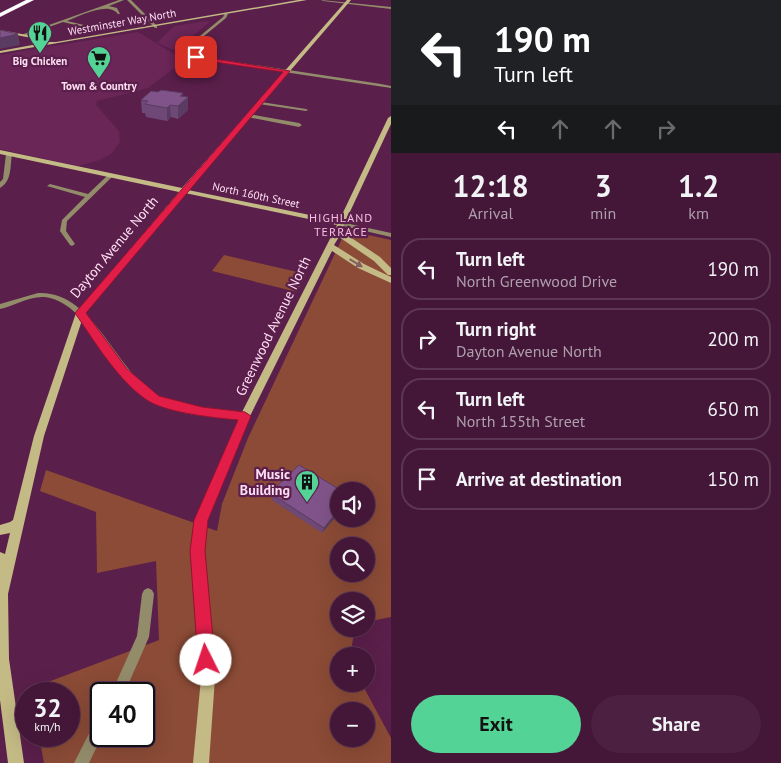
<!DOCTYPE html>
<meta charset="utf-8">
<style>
body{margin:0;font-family:"PT Sans",sans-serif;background:#4b2040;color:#f1f3f6;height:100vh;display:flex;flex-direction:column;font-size:19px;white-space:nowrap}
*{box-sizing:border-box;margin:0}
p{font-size:16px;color:#af9fae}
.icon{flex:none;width:28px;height:28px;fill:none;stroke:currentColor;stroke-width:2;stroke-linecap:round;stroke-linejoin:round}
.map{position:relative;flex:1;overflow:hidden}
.sheet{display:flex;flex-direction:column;background:#441738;width:390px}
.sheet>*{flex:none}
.hud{background:#202124;color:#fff;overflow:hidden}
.controls{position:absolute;left:330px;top:482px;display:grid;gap:10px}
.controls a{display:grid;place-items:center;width:45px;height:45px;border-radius:50%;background:#441738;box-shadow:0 5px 20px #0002,0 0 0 1px #5c3653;font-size:25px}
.speed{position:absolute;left:15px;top:682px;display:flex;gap:10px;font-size:25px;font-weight:700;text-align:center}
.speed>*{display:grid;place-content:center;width:65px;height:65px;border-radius:50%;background:#441738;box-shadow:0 5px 20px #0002,0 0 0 1px #5c3653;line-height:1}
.speed small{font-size:12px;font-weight:400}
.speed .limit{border:2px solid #111;border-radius:8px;background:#fff;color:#111}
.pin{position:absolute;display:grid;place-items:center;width:42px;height:42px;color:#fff;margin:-21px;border-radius:10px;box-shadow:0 2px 8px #0006}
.me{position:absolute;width:55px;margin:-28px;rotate:356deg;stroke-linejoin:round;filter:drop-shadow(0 0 4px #0008)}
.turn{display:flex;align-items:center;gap:18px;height:105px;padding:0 20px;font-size:22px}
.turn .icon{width:65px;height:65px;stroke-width:2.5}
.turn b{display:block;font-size:35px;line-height:42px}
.lanes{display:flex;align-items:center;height:48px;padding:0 20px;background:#0003;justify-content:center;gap:25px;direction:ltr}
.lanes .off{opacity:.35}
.eta{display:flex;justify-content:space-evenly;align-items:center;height:85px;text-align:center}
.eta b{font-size:30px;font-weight:600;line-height:35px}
.button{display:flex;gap:10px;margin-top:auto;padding:10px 20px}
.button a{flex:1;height:58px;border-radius:30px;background:#53d396;color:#111;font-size:20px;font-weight:600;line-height:58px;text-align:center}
.button a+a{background:#4b2040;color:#f1f3f6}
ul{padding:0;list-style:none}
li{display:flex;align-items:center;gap:15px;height:62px;margin:0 10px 8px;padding:0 10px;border:2px solid #5c3653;border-radius:20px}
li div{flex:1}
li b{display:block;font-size:19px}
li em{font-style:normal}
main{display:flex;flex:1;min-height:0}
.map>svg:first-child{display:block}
.built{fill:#692657}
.green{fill:#8b4b36;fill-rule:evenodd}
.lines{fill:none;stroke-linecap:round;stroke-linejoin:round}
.street{fill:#928c6b;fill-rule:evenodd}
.secondary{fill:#c4ba85;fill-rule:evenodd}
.highway{fill:#fcfcfc;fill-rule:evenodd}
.wall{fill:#6e4877}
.shaded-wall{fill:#5a3b61}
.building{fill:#80548a;stroke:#5a3b61}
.oneway{fill:#855d62}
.route{fill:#e11d48;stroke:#92132f}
.labels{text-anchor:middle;stroke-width:4.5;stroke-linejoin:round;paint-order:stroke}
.far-street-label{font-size:11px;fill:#fedff3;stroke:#5b1f4b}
.far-poi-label{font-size:11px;font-weight:bold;fill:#fedff3;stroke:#5b1f4b}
.far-neighbourhood-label{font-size:12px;letter-spacing:1px;fill:#fabfe6;stroke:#5b1f4b}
.street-label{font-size:14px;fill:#fedff3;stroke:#5b1f4b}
.poi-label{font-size:14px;font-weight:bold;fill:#fedff3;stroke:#5b1f4b;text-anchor:end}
</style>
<main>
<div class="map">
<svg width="391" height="763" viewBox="0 0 391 763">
<rect width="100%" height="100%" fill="#5b1f4b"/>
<g class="built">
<polygon points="207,21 210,22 175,50 157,43 174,26"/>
<polygon points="138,32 187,62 184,66 173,69 148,88 97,101 96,105 119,131 120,142 111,154 97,161 78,166 0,149 0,55"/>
</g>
<g class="green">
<path d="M346,230L391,240V617L366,622V601H339V629H355L351,650L353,656H339V684H362L391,738V763H44L39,736H69V694H33L32,688L159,640L156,561L97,573L96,512L40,491L46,470L217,531L222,504L248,438ZM339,491H366V519H339ZM339,546H366V574H339ZM101,694H144V736H101ZM339,711H366V739H339Z"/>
<polygon points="224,255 306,274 297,292 212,271"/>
</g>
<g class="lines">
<g class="street">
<path d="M119,0H124L109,6L117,8L120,14H118C108,1 80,16 67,21L84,25V27L63,22L24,36L21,35Z"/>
<polygon points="127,0 131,0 157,26 157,28 155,28"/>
<polygon points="321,0 391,7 391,9 323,1"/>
<polygon points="225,13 228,14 226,18 182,54 381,84 391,86 391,88 178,56 178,54 223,17"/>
<polygon points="261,102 306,109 308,110 306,111 259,104 259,102"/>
<polygon points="249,114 299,123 302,125 299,127 247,117 247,115"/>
<path d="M9,152L12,154C10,167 12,181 0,188V182L3,179L6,154Z"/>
<polygon points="108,175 113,176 67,221 66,231 75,244 72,246 70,245 60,231 62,220 85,197 47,186 50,184 88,194"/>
<polygon points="341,222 391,233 391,237 339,225 339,223"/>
<path d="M38,293C94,290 115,372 159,397C184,410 217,410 245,413L248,414L250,416L248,418L245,419C215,417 179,417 152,401C114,378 87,300 44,297C29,296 14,306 0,309V304Z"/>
<polygon points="148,588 152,590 154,594 149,637 124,694 111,694 137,636 142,594 144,590"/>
<polygon points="101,718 101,736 102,736 89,763 74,763 96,720"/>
</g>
<g class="secondary">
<polygon points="298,0 307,0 0,53 0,51 43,43 37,39 0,32 0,30 38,37 49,42 56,42"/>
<polygon points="347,0 351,0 188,190 339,221 388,118 391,116 391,124 341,231 380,257 391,268 391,275 388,275 374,261 339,237 334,245 364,264 391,277 391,283 358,268 332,251 250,416 207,521 204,551 215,678 209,763 193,763 201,678 192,551 195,521 240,416 337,225 185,193 84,314 44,436 8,594 9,659 24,763 8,763 0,700 0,552 5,554 10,533 0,535 0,525 10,522 13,520 34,436 76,313 179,192 0,154 0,150 182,188"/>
</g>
<polygon class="highway" points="26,0 34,0 0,17 0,13"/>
</g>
<g class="wall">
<polygon points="183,93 183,97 188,97 188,110 178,119 171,117 167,121 146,117 145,113 142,113 141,100"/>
<polygon points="277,486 342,491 322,533 272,500 273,495 277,491"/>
</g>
<g class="shaded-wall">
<polygon points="18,34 20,45 0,49 0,38"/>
<polygon points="183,93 183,102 188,97 188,110 178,119 178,106 180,96"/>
<polygon points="170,105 171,117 167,121 167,108"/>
<polygon points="339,509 339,513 322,533 324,528"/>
</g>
<g class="building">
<polygon points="0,30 18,34 0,38"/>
<polygon points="161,90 183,93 180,96 188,97 178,106 170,105 167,108 145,104 148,101 141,100 151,91 158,92"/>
<polygon points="299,465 342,491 339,491 339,509 324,528 273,495 280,487 277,486"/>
</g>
<defs><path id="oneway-solid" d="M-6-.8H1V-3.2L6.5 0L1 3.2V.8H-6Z" transform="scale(1.25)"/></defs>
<use class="oneway" href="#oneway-solid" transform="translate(356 263) rotate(31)"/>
<path class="route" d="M196,56L290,71L86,313L127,369L159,396L202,407L245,412L251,416L208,520L205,551L215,660L212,666L206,668L201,666L198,660L190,551L194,520L238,420C215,418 170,413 150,402C120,384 95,342 75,313L283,72L194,59Z"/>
<defs>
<g id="restaurant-pin" transform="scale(1.25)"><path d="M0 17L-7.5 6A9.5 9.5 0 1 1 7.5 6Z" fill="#53d396" stroke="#5b1f4b"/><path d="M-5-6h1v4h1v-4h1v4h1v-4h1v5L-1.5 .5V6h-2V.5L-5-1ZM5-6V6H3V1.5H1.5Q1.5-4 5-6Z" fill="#111"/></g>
<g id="supermarket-pin" transform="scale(1.25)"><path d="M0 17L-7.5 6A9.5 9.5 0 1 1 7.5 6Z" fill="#53d396" stroke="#5b1f4b"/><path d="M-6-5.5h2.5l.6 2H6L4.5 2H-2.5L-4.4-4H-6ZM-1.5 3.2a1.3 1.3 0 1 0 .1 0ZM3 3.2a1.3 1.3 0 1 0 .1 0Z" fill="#111"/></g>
<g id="building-pin" transform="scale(1.25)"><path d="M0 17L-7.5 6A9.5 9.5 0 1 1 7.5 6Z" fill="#53d396" stroke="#5b1f4b"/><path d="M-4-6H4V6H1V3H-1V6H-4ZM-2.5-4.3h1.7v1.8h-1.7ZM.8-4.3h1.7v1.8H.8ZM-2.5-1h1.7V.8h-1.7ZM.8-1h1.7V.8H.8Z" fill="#111"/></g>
</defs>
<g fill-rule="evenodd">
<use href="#restaurant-pin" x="40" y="33"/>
<use href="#supermarket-pin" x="99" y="58"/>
<use href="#building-pin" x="307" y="482"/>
</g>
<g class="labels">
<g class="far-street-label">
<text transform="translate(122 22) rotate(-10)" y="4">Westminster Way North</text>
<text transform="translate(256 195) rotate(12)" y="4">North 160th Street</text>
</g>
<g class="far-poi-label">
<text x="40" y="65">Big Chicken</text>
<text x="99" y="90">Town &amp; Country</text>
</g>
<g class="far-neighbourhood-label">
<text x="341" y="222">HIGHLAND<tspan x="341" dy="14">TERRACE</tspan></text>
</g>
<g class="street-label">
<text transform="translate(114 247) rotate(-50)" y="5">Dayton Avenue North</text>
<text transform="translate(273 326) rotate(-64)" y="5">Greenwood Avenue North</text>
</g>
<g class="poi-label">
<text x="290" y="479">Music<tspan x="290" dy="16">Building</tspan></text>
</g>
</g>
</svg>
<div class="controls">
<a><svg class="icon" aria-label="sound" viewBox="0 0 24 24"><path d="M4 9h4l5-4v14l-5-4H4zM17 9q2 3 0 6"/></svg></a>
<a><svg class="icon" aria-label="search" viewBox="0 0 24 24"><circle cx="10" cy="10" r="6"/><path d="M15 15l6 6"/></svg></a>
<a><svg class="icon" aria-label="layers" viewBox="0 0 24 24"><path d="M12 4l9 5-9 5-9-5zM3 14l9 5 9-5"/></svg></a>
<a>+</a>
<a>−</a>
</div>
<div class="speed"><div>32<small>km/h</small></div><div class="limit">40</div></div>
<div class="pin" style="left:196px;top:57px;background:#d93025"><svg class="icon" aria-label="arrive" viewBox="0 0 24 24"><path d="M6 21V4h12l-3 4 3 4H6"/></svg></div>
<svg class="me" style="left:206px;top:660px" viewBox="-20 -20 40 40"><circle r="19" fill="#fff"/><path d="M0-13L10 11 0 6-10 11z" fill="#e11d48"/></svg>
</div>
<section class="sheet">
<div class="hud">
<div class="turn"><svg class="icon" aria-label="left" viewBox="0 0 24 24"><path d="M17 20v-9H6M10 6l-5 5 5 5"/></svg><div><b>190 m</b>Turn left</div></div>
<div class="lanes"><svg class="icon" aria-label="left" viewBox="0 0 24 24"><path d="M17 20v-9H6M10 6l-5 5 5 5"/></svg><svg class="icon off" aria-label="ahead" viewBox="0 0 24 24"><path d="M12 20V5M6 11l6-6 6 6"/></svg><svg class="icon off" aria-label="ahead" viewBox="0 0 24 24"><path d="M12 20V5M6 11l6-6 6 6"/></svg><svg class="icon off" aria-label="right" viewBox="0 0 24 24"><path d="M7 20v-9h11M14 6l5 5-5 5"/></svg></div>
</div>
<div class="eta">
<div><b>12:18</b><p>Arrival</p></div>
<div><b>3</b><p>min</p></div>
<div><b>1.2</b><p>km</p></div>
</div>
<ul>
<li><svg class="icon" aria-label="left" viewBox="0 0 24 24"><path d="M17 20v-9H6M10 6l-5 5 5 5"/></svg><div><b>Turn left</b><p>North Greenwood Drive</p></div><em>190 m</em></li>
<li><svg class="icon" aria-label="right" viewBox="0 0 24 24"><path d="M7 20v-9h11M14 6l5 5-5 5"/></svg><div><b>Turn right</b><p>Dayton Avenue North</p></div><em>200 m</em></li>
<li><svg class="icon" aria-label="left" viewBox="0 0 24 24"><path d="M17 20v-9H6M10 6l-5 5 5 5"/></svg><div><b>Turn left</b><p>North 155th Street</p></div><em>650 m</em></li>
<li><svg class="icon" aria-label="arrive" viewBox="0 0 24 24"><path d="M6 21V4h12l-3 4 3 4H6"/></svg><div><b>Arrive at destination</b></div><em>150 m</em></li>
</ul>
<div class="button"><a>Exit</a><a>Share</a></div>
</section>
</main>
